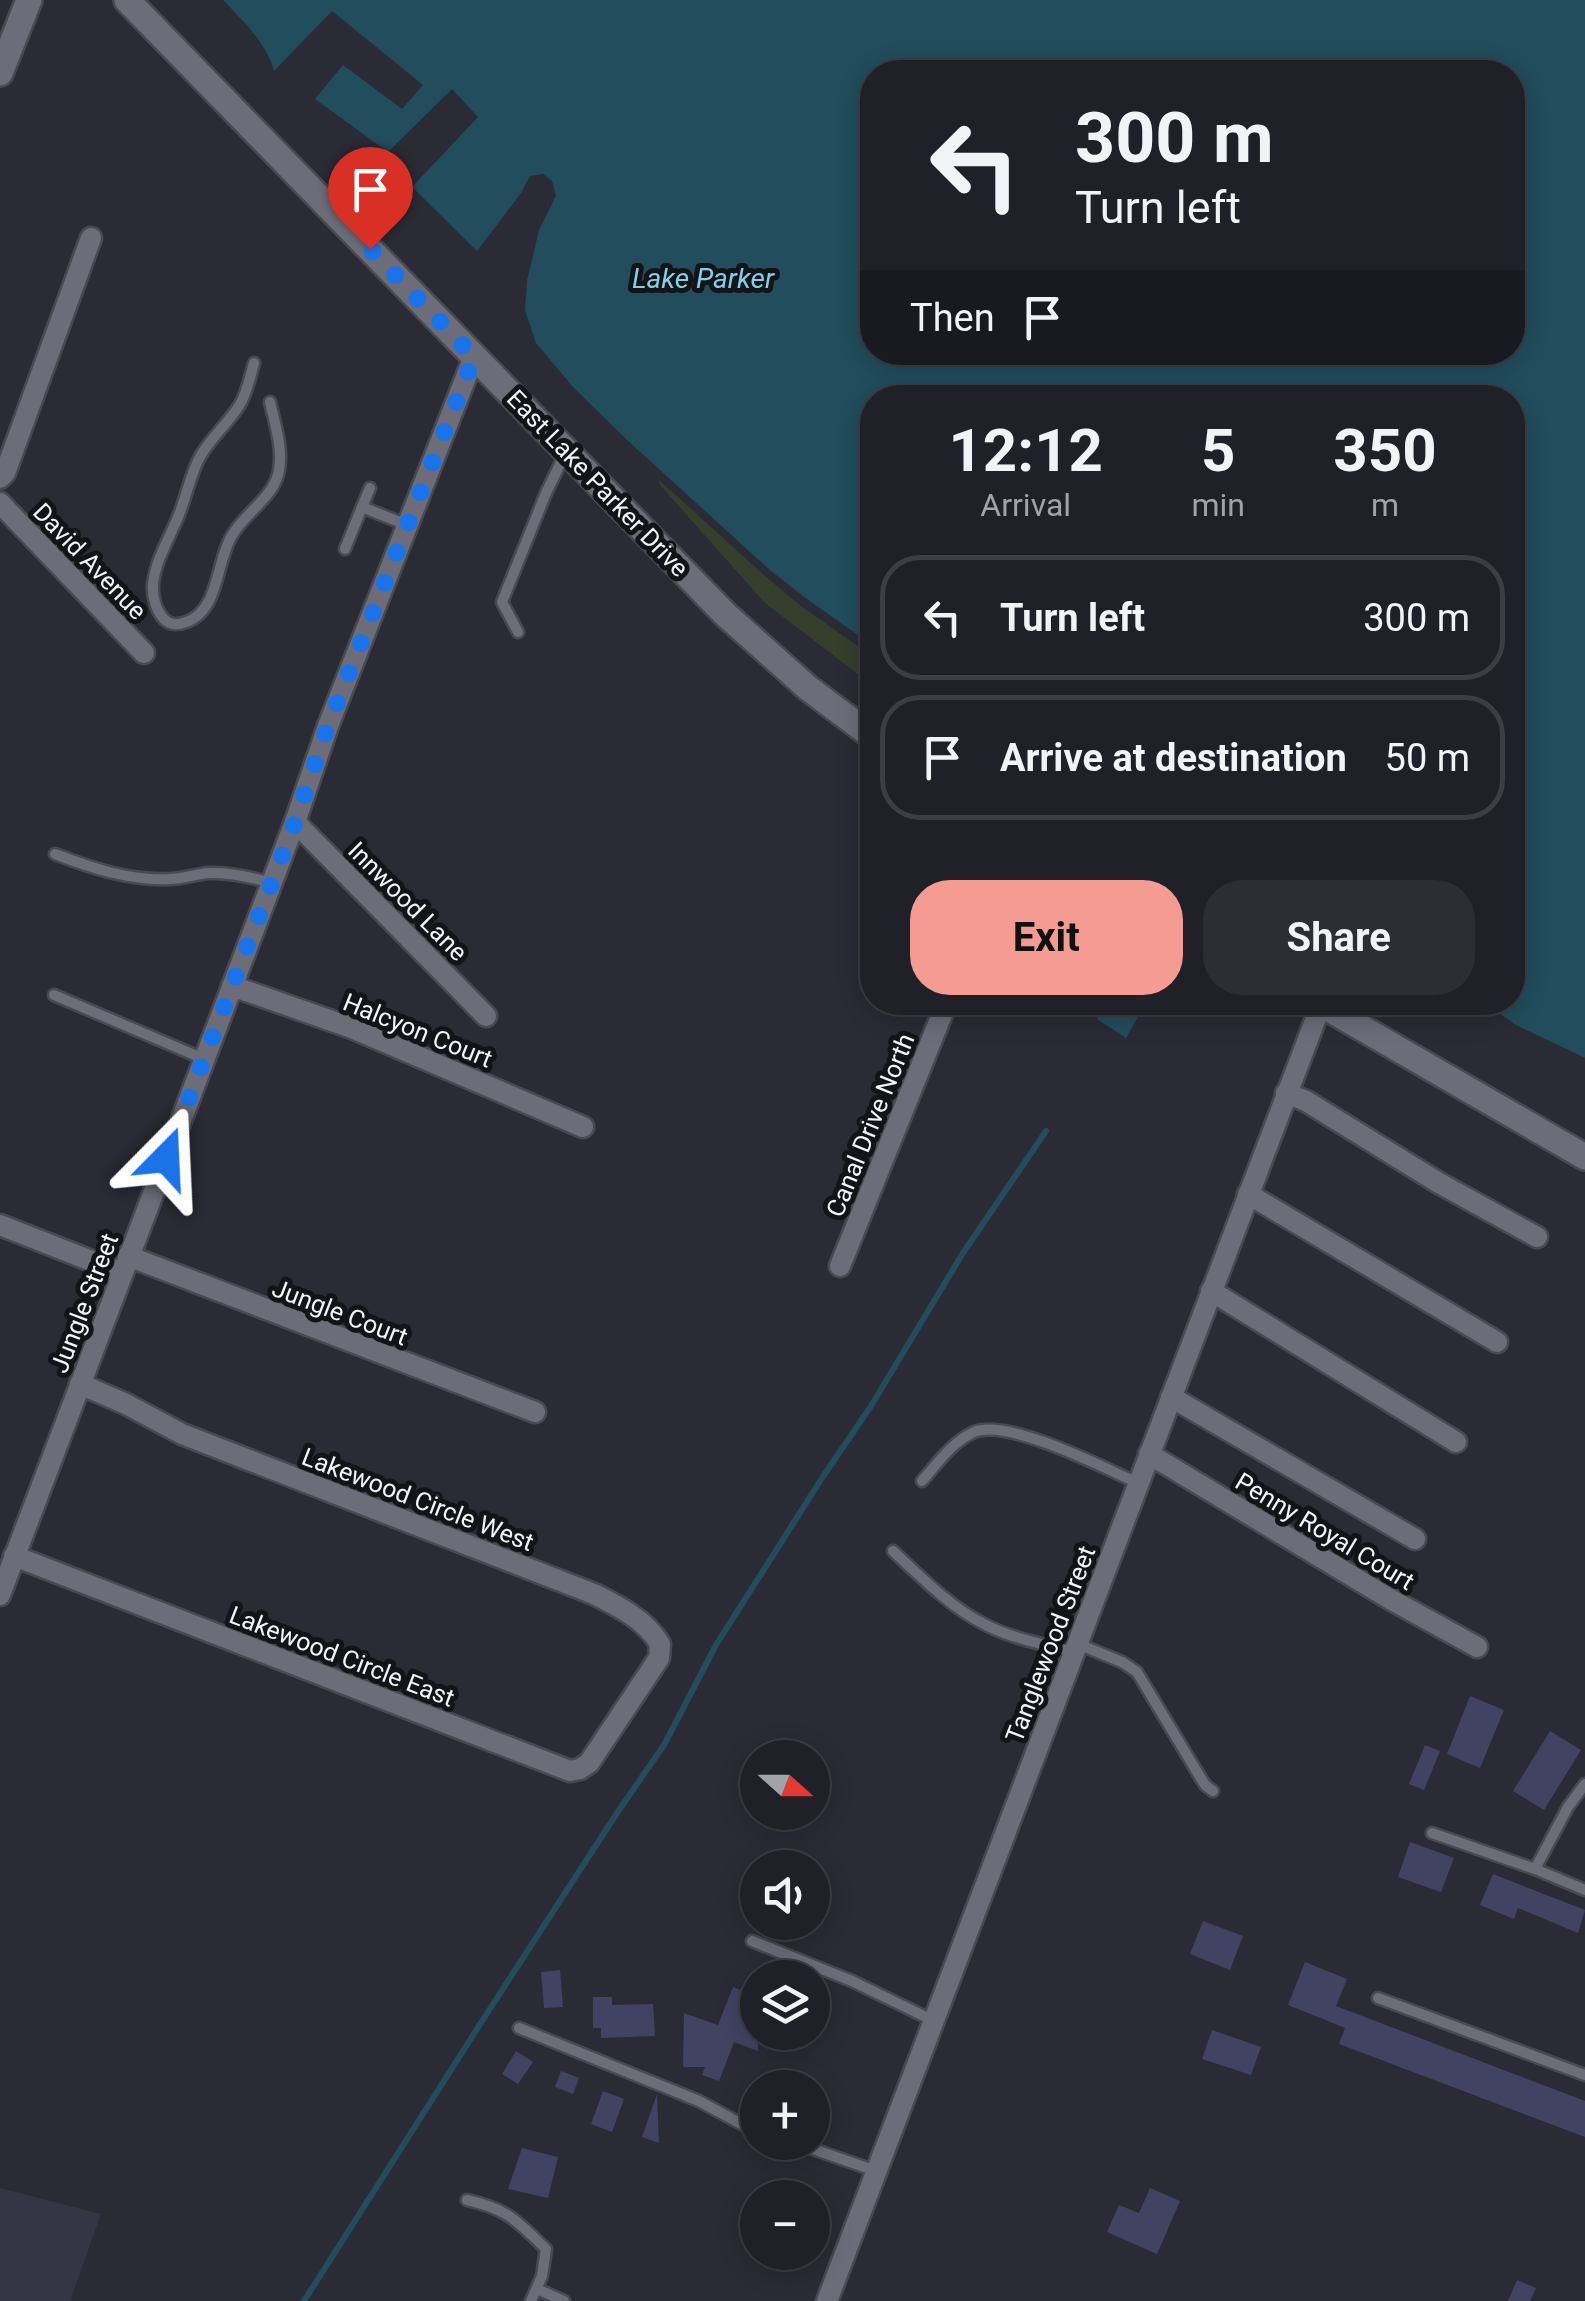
<!DOCTYPE html>
<meta charset="utf-8">
<style>
body{margin:0;font-family:Roboto,sans-serif;background:#2d2d34;color:#f1f3f6;height:100vh;display:flex;flex-direction:column;font-size:38px;white-space:nowrap}
*{box-sizing:border-box;margin:0}
p{font-size:32px;color:#a2a3a8}
.icon{flex:none;width:55px;height:55px;fill:none;stroke:currentColor;stroke-width:2;stroke-linecap:round;stroke-linejoin:round}
.map{position:relative;flex:1;overflow:hidden}
.side{position:absolute;left:860px;top:385px;width:665px;height:630px;display:flex;flex-direction:column;background:#202028;border-radius:40px;box-shadow:0 5px 25px #0003,0 0 0 2px #3d3e45}
.side>*{flex:none}
.top-card{position:absolute;left:860px;top:60px;width:665px;height:305px;border-radius:40px;box-shadow:0 5px 25px #0003,0 0 0 2px #3d3e45;background:#202028;color:#f1f3f6;overflow:hidden}
.needle{width:65px;rotate:111deg}
.controls{position:absolute;left:740px;top:1740px;display:grid;gap:20px}
.controls a{display:grid;place-items:center;width:90px;height:90px;border-radius:50%;background:#202028;box-shadow:0 5px 25px #0003,0 0 0 2px #3d3e45;font-size:50px}
.pin{position:absolute;display:grid;place-items:center;width:85px;height:85px;color:#fff;margin:-102px -42px;border-radius:50% 50% 50% 0;rotate:-45deg;box-shadow:0 0 10px #0007}
.pin .icon{rotate:45deg}
.me{position:absolute;width:110px;margin:-55px;rotate:21deg;stroke-linejoin:round;filter:drop-shadow(0 0 8px #0008)}
.turn{display:flex;align-items:center;gap:35px;height:210px;padding:0 50px;font-size:45px}
.turn .icon{width:130px;height:130px;stroke-width:2.5}
.turn b{display:block;font-size:70px;line-height:85px}
.then{display:flex;align-items:center;height:95px;padding:0 50px;background:#0003;gap:20px;font-size:38px}
.eta{display:flex;justify-content:space-evenly;align-items:center;height:170px;text-align:center}
.eta b{font-size:60px;font-weight:700;line-height:70px}
.button{display:flex;gap:20px;margin-top:auto;padding:20px 50px}
.button a{flex:1;height:115px;border-radius:40px;background:#f59c92;color:#111;font-size:40px;font-weight:700;line-height:115px;text-align:center}
.button a+a{background:#2d2d34;color:#f1f3f6}
ul{padding:0;list-style:none}
li{display:flex;align-items:center;gap:30px;height:125px;margin:0 20px 15px;padding:0 30px;border:5px solid #3d3e45;border-radius:40px}
li div{flex:1}
li b{display:block;font-size:38px}
li em{font-style:normal}
.map>svg:first-child{display:block}
.built{fill:#343545}
.green{fill:#353f2c}
.water{fill:#224d5c;fill-rule:evenodd}
.lines{fill:none;stroke-linecap:round;stroke-linejoin:round}
.stream{stroke:#224d5c;stroke-width:6}
.building{fill:#424363}
.service-casing{stroke:#494952;stroke-width:15}
.minor-casing{stroke:#494952;stroke-width:25}
.tertiary-casing{stroke:#494952;stroke-width:30}
.service{stroke:#6c6d79;stroke-width:10}
.minor{stroke:#6c6d79;stroke-width:20}
.tertiary{stroke:#6c6d79;stroke-width:25}
.route{stroke:#1a73e8;stroke-width:18;stroke-dasharray:0 32.4}
.labels{text-anchor:middle;stroke-width:10;stroke-linejoin:round;paint-order:stroke}
.street-label{font-size:25px;fill:#f3f4fb;stroke:#131418}
.water-label{font-size:28px;font-style:italic;fill:#83cee9;stroke:#131418}
</style>
<div class="map">
<svg width="1585" height="2301" viewBox="0 0 1585 2301">
<rect width="100%" height="100%" fill="#2a2b35"/>
<polygon class="built" points="0,2188 101,2214 70,2301 0,2301"/>
<polygon class="green" points="658,479 765,576 801,606 872,656 872,685 765,603 660,485"/>
<g class="water">
<path d="M223,0H1585V1058L1514,1024L1486,1003L1512,1002V398H872V645L807,599L771,571L626,439L573,387L536,343L525,310L527,281L539,230L556,196L552,181L543,174L530,176L521,193L477,251L412,187L478,117L452,89L388,152L315,99L343,65L402,109L423,85L332,11L274,71C266,42 243,21 223,0ZM872,72H1512V352H872Z"/>
<polygon points="1108,1003 1146,1003 1126,1038 1097,1019"/>
</g>
<g class="lines">
<polyline class="stream" points="304,2301 484,2018 617,1813 664,1745 716,1645 822,1478 871,1406 963,1253 1046,1131"/>
</g>
<g class="building">
<polygon points="1470,1696 1504,1710 1480,1768 1447,1754"/>
<polygon points="1550,1731 1581,1750 1544,1810 1513,1791"/>
<polygon points="1425,1745 1440,1751 1424,1790 1409,1784"/>
<polygon points="1410,1842 1454,1858 1441,1892 1398,1877"/>
<polygon points="1493,1874 1585,1910 1578,1933 1518,1908 1514,1919 1480,1905"/>
<polygon points="1203,1921 1243,1936 1230,1970 1190,1954"/>
<polygon points="1305,1962 1347,1979 1336,2006 1585,2101 1585,2137 1339,2044 1345,2028 1288,2005"/>
<polygon points="560,1970 563,2007 544,2008 541,1972"/>
<polygon points="733,1987 740,1990 741,1987 758,1993 758,2051 734,2042 719,2081 702,2075 705,2067 683,2067 684,2013 718,2025"/>
<polygon points="593,1997 612,1997 612,2005 653,2004 655,2036 601,2038 601,2028 593,2028"/>
<polygon points="1212,2030 1261,2047 1251,2075 1202,2059"/>
<polygon points="516,2051 533,2062 518,2084 502,2074"/>
<polygon points="561,2071 579,2078 573,2094 555,2087"/>
<polygon points="603,2091 624,2099 612,2132 591,2124"/>
<polygon points="657,2094 657,2095 659,2143 642,2137"/>
<polygon points="522,2148 558,2157 548,2198 508,2189"/>
<polygon points="1150,2188 1180,2201 1157,2254 1107,2232 1119,2205 1139,2213"/>
<polygon points="1517,2280 1536,2288 1530,2301 1508,2301"/>
</g>
<g class="lines">
<g class="service-casing">
<g id="service">
<path d="M254,363C250,377 247,394 239,406C228,423 212,437 201,455C191,472 187,494 180,512C171,536 156,558 153,584C152,596 156,611 164,619C171,626 178,625 186,622C219,611 216,563 231,537C244,513 275,497 279,470C283,448 275,424 270,402"/>
<polyline points="362,507 370,488"/>
<polyline points="345,549 362,507 407,525"/>
<polyline points="518,632 502,602 546,493 566,452"/>
<path d="M55,854C91,868 130,881 170,879C183,879 196,874 209,873C231,872 251,877 271,883"/>
<polyline points="54,995 204,1059"/>
<path d="M922,1481C937,1464 952,1442 974,1432C1008,1418 1104,1468 1138,1483"/>
<path d="M893,1551C920,1576 950,1607 984,1624C1012,1639 1044,1644 1074,1652"/>
<polyline points="1078,1644 1122,1662 1137,1672 1205,1785 1213,1791"/>
<polyline points="1432,1833 1535,1869 1568,1807 1585,1784"/>
<polyline points="1535,1869 1585,1890"/>
<polyline points="752,1941 852,1981 934,2021"/>
<polyline points="1378,1998 1585,2075"/>
<polyline points="519,2028 699,2101 758,2133"/>
<polyline points="784,2142 810,2148 876,2171"/>
<path d="M467,2200C508,2209 517,2221 546,2249L542,2276L531,2301"/>
<polyline points="537,2289 564,2301"/>
</g>
</g>
<g class="minor-casing">
<g id="minor">
<polyline points="0,478 5,473 91,238"/>
<polyline points="0,503 144,653"/>
<polyline points="295,822 486,1016"/>
<polyline points="232,986 352,1028 583,1127"/>
<polyline points="1286,1093 1306,1101 1439,1183 1537,1237"/>
<polyline points="1248,1194 1497,1342"/>
<polyline points="0,1225 122,1273"/>
<polyline points="128,1256 535,1412"/>
<polyline points="840,1266 947,1002"/>
<polyline points="1211,1291 1456,1442"/>
<polyline points="1171,1397 1415,1539"/>
<polyline points="1149,1454 1390,1599 1477,1647"/>
<path d="M14,1556L570,1771L580,1769L589,1763L659,1658L660,1644C646,1620 618,1606 594,1594L182,1434L126,1404L80,1384"/>
<polyline points="0,1595 295,822 328,726 474,357"/>
<polyline points="827,2301 1321,1005"/>
</g>
</g>
<g class="tertiary-casing">
<g id="tertiary">
<polyline points="127,0 725,614 808,688 872,736"/>
<polyline points="0,73 29,0"/>
<polyline points="1317,1002 1585,1157"/>
</g>
</g>
<use href="#service" class="service"/>
<use href="#minor" class="minor"/>
<use href="#tertiary" class="tertiary"/>
</g>
<g class="lines">
<polyline class="route" points="166,1158 295,822 328,726 474,357 370,249"/>
</g>
<g class="labels">
<g class="street-label">
<text transform="translate(598 483) rotate(46)" y="9">East Lake Parker Drive</text>
<text transform="translate(90 561) rotate(46)" y="9">David Avenue</text>
<text transform="translate(408 901) rotate(45)" y="9">Innwood Lane</text>
<text transform="translate(418 1030) rotate(22)" y="9">Halcyon Court</text>
<text transform="translate(870 1125) rotate(-68)" y="9">Canal Drive North</text>
<text transform="translate(84 1303) rotate(-69)" y="9">Jungle Street</text>
<text transform="translate(340 1312) rotate(21)" y="9">Jungle Court</text>
<text transform="translate(418 1499) rotate(21)" y="9">Lakewood Circle West</text>
<text transform="translate(1325 1531) rotate(31)" y="9">Penny Royal Court</text>
<text transform="translate(1050 1644) rotate(-69)" y="9">Tanglewood Street</text>
<text transform="translate(342 1656) rotate(21)" y="9">Lakewood Circle East</text>
</g>
<g class="water-label">
<text x="703" y="288">Lake Parker</text>
</g>
</g>
</svg>
<div class="controls">
<a><svg class="needle" viewBox="-14 -14 28 28"><path d="M0-13l5 13h-10z" fill="#e53935"/><path d="M0 13l5-13h-10z" fill="#a2a3a8"/></svg></a>
<a><svg class="icon" aria-label="sound" viewBox="0 0 24 24"><path d="M4 9h4l5-4v14l-5-4H4zM17 9q2 3 0 6"/></svg></a>
<a><svg class="icon" aria-label="layers" viewBox="0 0 24 24"><path d="M12 4l9 5-9 5-9-5zM3 14l9 5 9-5"/></svg></a>
<a>+</a>
<a>−</a>
</div>
<div class="pin" style="left:370px;top:249px;background:#d93025"><svg class="icon" aria-label="arrive" viewBox="0 0 24 24"><path d="M6 21V4h12l-3 4 3 4H6"/></svg></div>
<svg class="me" style="left:166px;top:1158px" viewBox="-20 -20 40 40"><path d="M0-17L14 15 0 8-14 15z" fill="#1a73e8" stroke="#fff" stroke-width="4"/></svg>
<div class="top-card">
<div class="turn"><svg class="icon" aria-label="left" viewBox="0 0 24 24"><path d="M17 20v-9H6M10 6l-5 5 5 5"/></svg><div><b>300 m</b>Turn left</div></div>
<div class="then">Then<svg class="icon" aria-label="arrive" viewBox="0 0 24 24"><path d="M6 21V4h12l-3 4 3 4H6"/></svg></div>
</div>
<section class="side">
<div class="eta">
<div><b>12:12</b><p>Arrival</p></div>
<div><b>5</b><p>min</p></div>
<div><b>350</b><p>m</p></div>
</div>
<ul>
<li><svg class="icon" aria-label="left" viewBox="0 0 24 24"><path d="M17 20v-9H6M10 6l-5 5 5 5"/></svg><div><b>Turn left</b></div><em>300 m</em></li>
<li><svg class="icon" aria-label="arrive" viewBox="0 0 24 24"><path d="M6 21V4h12l-3 4 3 4H6"/></svg><div><b>Arrive at destination</b></div><em>50 m</em></li>
</ul>
<div class="button"><a>Exit</a><a>Share</a></div>
</section>
</div>
